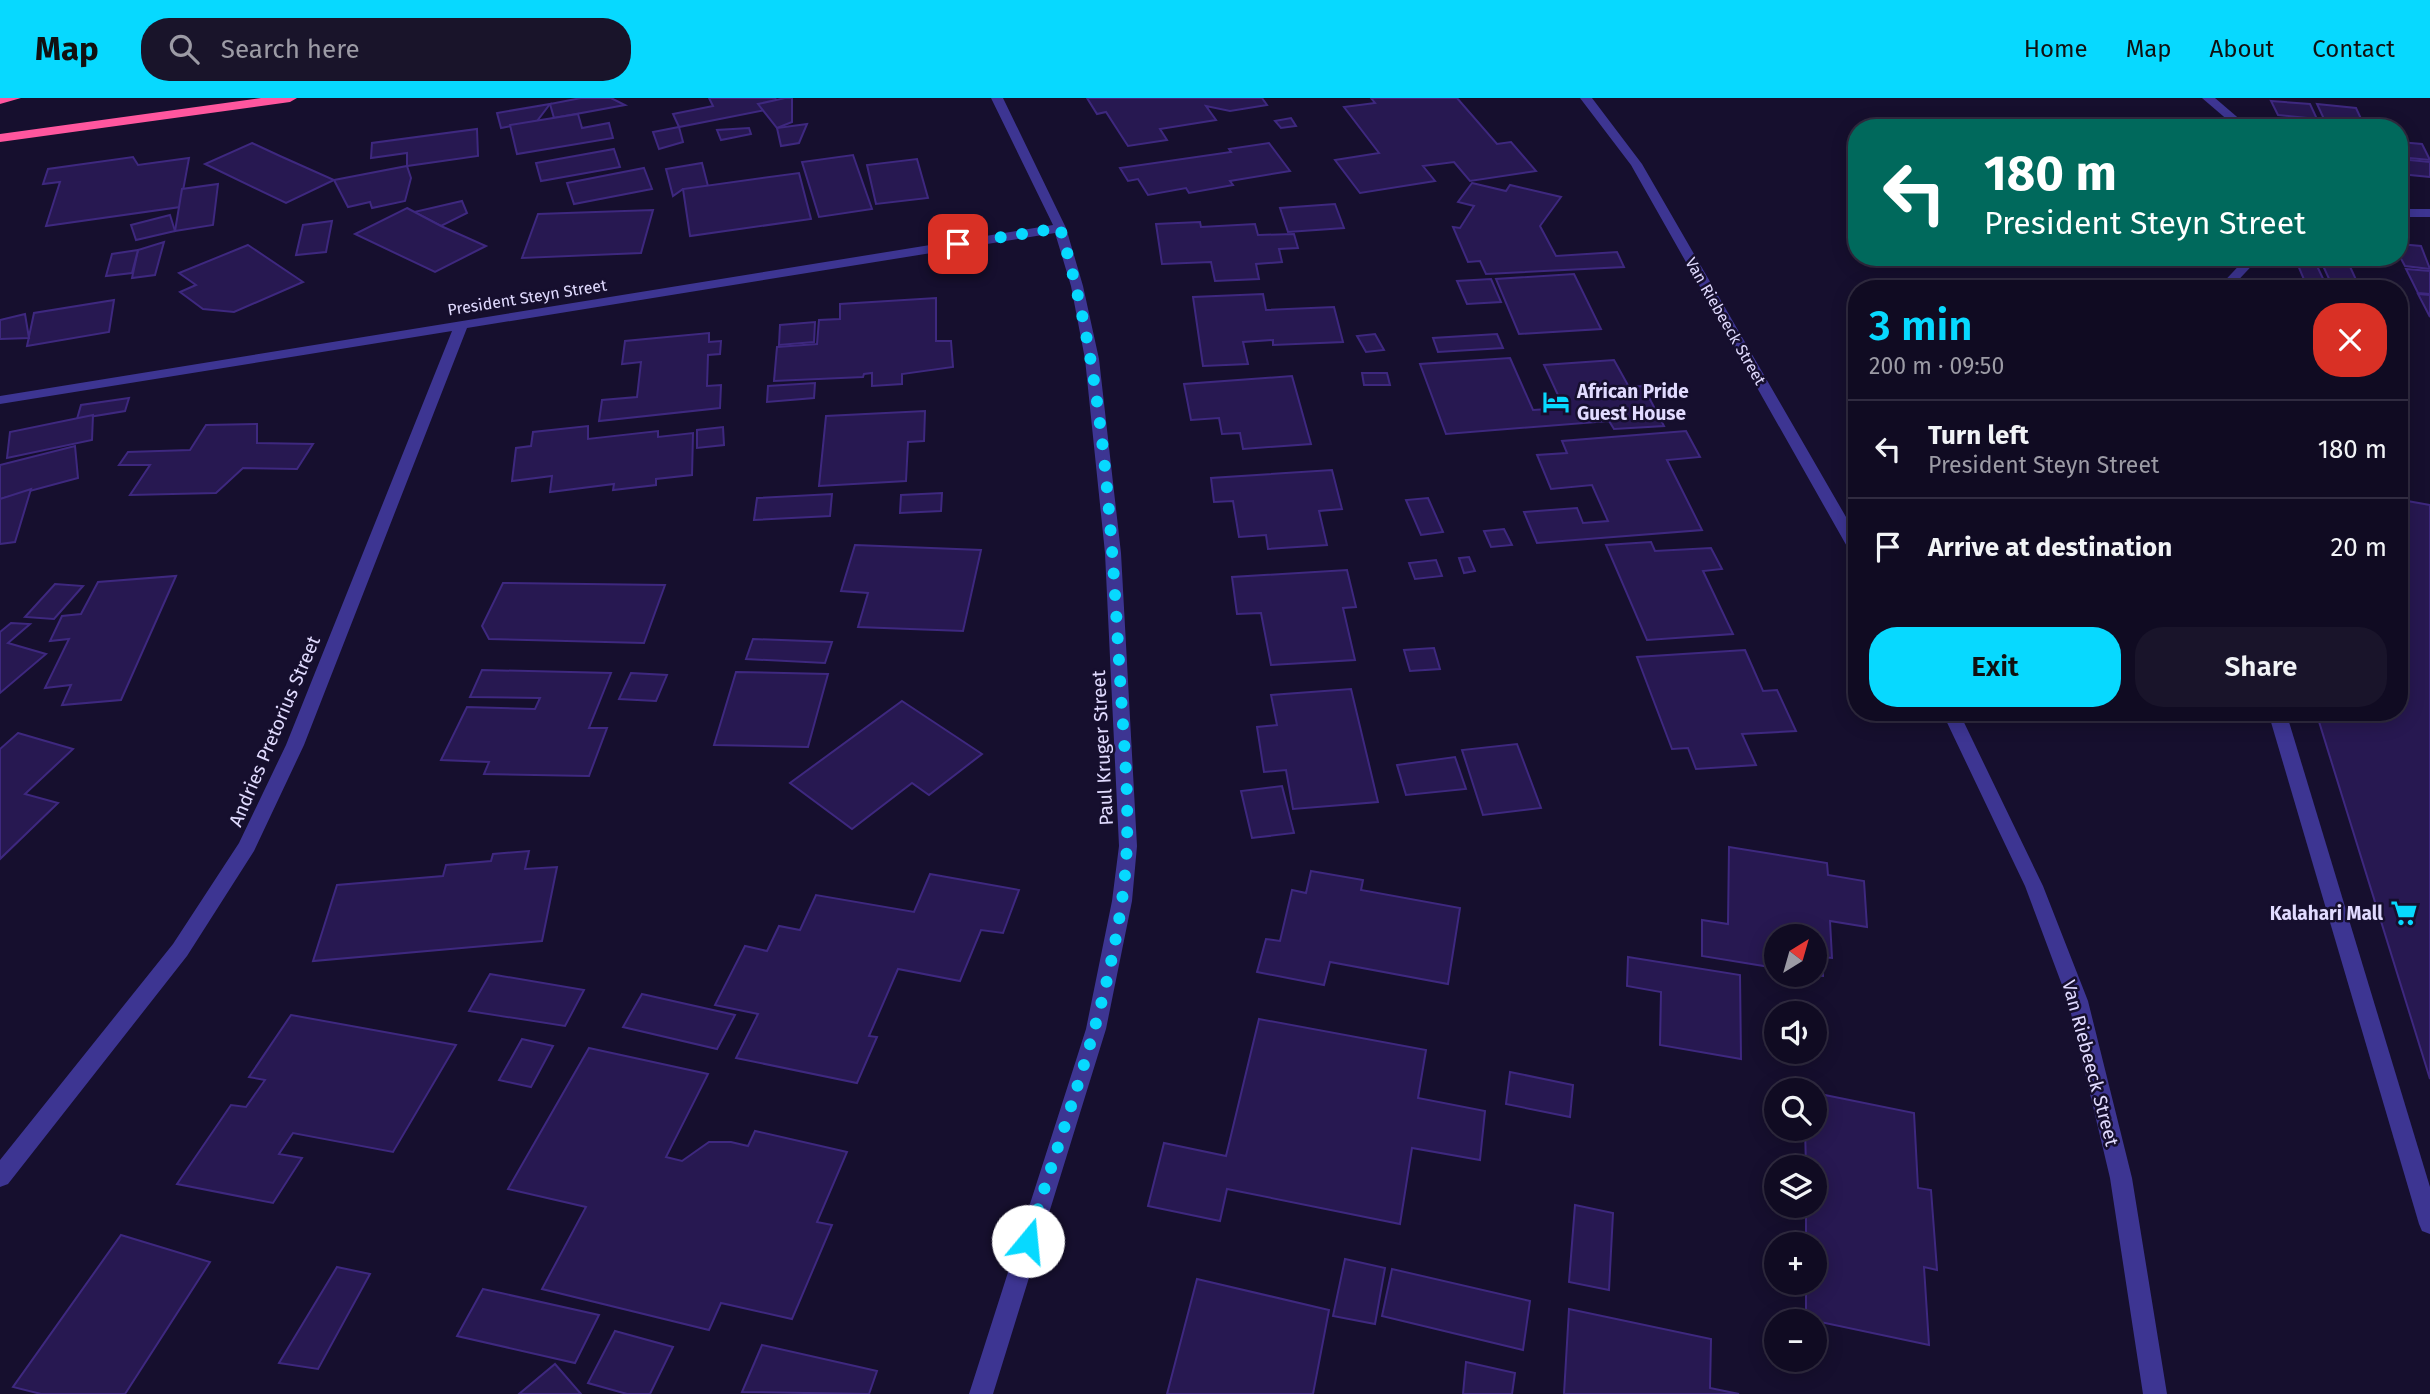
<!DOCTYPE html>
<meta charset="utf-8">
<style>
body{margin:0;font-family:"Fira Sans",sans-serif;background:#19142a;color:#f1f3f6;height:100vh;display:flex;flex-direction:column;font-size:26px;white-space:nowrap}
*{box-sizing:border-box;margin:0}
p{font-size:23px;color:#9c9ba5}
.icon{flex:none;width:38px;height:38px;fill:none;stroke:currentColor;stroke-width:2;stroke-linecap:round;stroke-linejoin:round}
.map{position:relative;flex:1;overflow:hidden}
.sheet{position:absolute;left:1848px;top:182px;width:560px;height:441px;display:flex;flex-direction:column;background:#100b22;border-radius:28px;box-shadow:0 4px 18px #0003,0 0 0 2px #302b40}
.sheet>*{flex:none}
.hud{position:absolute;left:1848px;top:21px;width:560px;height:147px;border-radius:28px;box-shadow:0 4px 18px #0003,0 0 0 2px #302b40;background:#00695c;color:#fff;overflow:hidden}
.needle{width:46px;rotate:37deg}
.controls{position:absolute;left:1764px;top:826px;display:grid;gap:14px}
.controls a{display:grid;place-items:center;width:63px;height:63px;border-radius:50%;background:#100b22;box-shadow:0 4px 18px #0003,0 0 0 2px #302b40;font-size:35px}
.pin{position:absolute;display:grid;place-items:center;width:60px;height:60px;color:#fff;margin:-30px;border-radius:14px;box-shadow:0 4px 10px #0006}
.me{position:absolute;width:77px;margin:-38px;rotate:17deg;stroke-linejoin:round;filter:drop-shadow(0 0 5px #0008)}
.turn{display:flex;align-items:center;gap:24px;height:147px;padding:0 21px;font-size:32px}
.turn .icon{width:91px;height:91px;stroke-width:2.5}
.turn b{display:block;font-size:49px;line-height:60px}
.round{display:grid;place-items:center;flex:none;width:74px;height:74px;border-radius:28px;background:#19142a}
.overview{display:flex;align-items:center;justify-content:space-between;height:119px;padding:0 21px}
h1{font-size:42px;font-weight:600;line-height:52px;color:#07d9ff}
.primary-button{display:flex;gap:14px;margin-top:auto;padding:14px 21px}
.primary-button a{flex:1;height:80px;border-radius:28px;background:#07d9ff;color:#111;font-size:28px;font-weight:600;line-height:80px;text-align:center}
.primary-button a+a{background:#19142a;color:#f1f3f6}
ul{padding:0;list-style:none}
li{display:flex;align-items:center;gap:21px;height:98px;padding:0 21px;border-top:2px solid #302b40}
li div{flex:1}
li b{display:block;font-size:26px}
li em{font-style:normal}
header{display:flex;align-items:center;gap:42px;box-sizing:border-box;height:98px;padding:0 35px;background:#07d9ff;color:#111}
header strong{font-size:33px}
nav{display:flex;gap:38px;margin-inline-start:auto;font-size:24px}
.search{width:490px;height:63px;background:#19142a;display:flex;align-items:center;gap:18px;box-sizing:border-box;padding:0 24px;border-radius:28px;color:#9c9ba5;font-size:26px}
.map>svg:first-child{display:block}
.building{fill:#271851;stroke:#3e287f;stroke-width:2}
.lines{fill:none;stroke-linecap:round;stroke-linejoin:round}
.lane{fill:#3d3592;fill-rule:evenodd}
.street{fill:#3d3592;fill-rule:evenodd}
.highway{fill:#ff569e;fill-rule:evenodd}
.route{stroke:#07d9ff;stroke-width:12;stroke-dasharray:0 21.6}
.labels{text-anchor:middle;stroke-width:5;stroke-linejoin:round;paint-order:stroke}
.far-street-label{font-size:16px;fill:#e1dbff;stroke:#160f2e}
.poi-label{font-size:19px;font-weight:bold;fill:#e1dbff;stroke:#160f2e;text-anchor:start}
.street-label{font-size:19px;fill:#e1dbff;stroke:#160f2e}
</style>
<header>
<strong>Map</strong>
<div class="search"><svg class="icon" aria-label="search" viewBox="0 0 24 24"><circle cx="10" cy="10" r="6"/><path d="M15 15l6 6"/></svg>Search here</div>
<nav><a>Home</a><a>Map</a><a>About</a><a>Contact</a></nav>
</header>
<div class="map">
<svg width="2430" height="1296" viewBox="0 0 2430 1296">
<rect width="100%" height="100%" fill="#160f2e"/>
<g class="building">
<polygon points="581,0 611,0 625,7 554,20 550,6"/>
<polygon points="709,0 775,0 781,9 679,29 673,16 713,8"/>
<polygon points="785,0 792,0 792,24 777,30 758,6"/>
<polygon points="1087,0 1262,0 1267,7 1230,13 1206,8 1216,22 1160,31 1167,42 1128,48 1106,14 1097,16"/>
<polygon points="1371,0 1457,0 1497,46 1511,44 1536,73 1470,83 1454,64 1423,68 1435,83 1360,95 1335,62 1379,55 1344,9 1375,5"/>
<polygon points="2271,3 2310,6 2317,21 2278,17"/>
<polygon points="550,6 537,23 501,30 497,15"/>
<polygon points="2317,6 2356,10 2363,25 2324,21"/>
<polygon points="578,16 582,30 609,25 613,40 517,56 510,27"/>
<polygon points="1291,20 1296,28 1281,30 1275,23"/>
<polygon points="2326,22 2366,26 2368,30 2330,30"/>
<polygon points="807,26 799,45 781,48 777,30"/>
<polygon points="679,29 683,44 659,51 653,34"/>
<polygon points="749,30 751,36 721,42 717,32"/>
<polygon points="477,31 478,58 407,68 407,55 371,60 372,45"/>
<polygon points="2399,44 2422,46 2430,62 2399,59"/>
<polygon points="252,45 280,58 334,82 286,105 205,66"/>
<polygon points="1269,45 1290,73 1230,83 1233,87 1189,95 1186,90 1148,97 1138,81 1128,83 1120,70 1231,54 1229,51"/>
<polygon points="614,51 620,69 541,83 536,65"/>
<polygon points="853,57 872,111 819,119 802,64"/>
<polygon points="133,59 138,67 189,60 180,109 46,128 60,84 43,86 48,71"/>
<polygon points="917,61 928,100 876,106 867,67"/>
<polygon points="2399,61 2430,64 2430,79 2400,76"/>
<polygon points="702,65 709,92 683,91 673,98 666,71"/>
<polygon points="407,68 411,80 405,103 372,110 370,104 348,109 334,82"/>
<polygon points="644,70 652,91 574,106 567,85"/>
<polygon points="799,75 811,121 690,138 683,91"/>
<polygon points="1472,85 1506,93 1510,87 1561,99 1540,128 1556,158 1617,154 1624,169 1486,176 1480,163 1468,164 1453,129 1460,130 1474,108 1458,104"/>
<polygon points="218,86 213,127 175,133 182,91"/>
<polygon points="462,103 467,115 441,128 414,114"/>
<polygon points="1335,106 1344,130 1288,134 1280,110"/>
<polygon points="407,110 441,128 486,148 435,174 355,136"/>
<polygon points="653,112 641,155 522,160 538,116"/>
<polygon points="170,117 175,133 136,142 131,127"/>
<polygon points="332,123 326,154 296,157 303,127"/>
<polygon points="1200,124 1201,129 1255,126 1258,137 1294,136 1298,150 1279,151 1282,164 1256,166 1259,181 1215,183 1211,164 1162,166 1156,126"/>
<polygon points="164,144 155,177 132,180 138,152"/>
<polygon points="2399,146 2421,148 2430,171 2405,168 2399,157"/>
<polygon points="248,147 303,184 234,214 203,211 180,194 196,187 179,175"/>
<polygon points="138,152 132,175 106,178 112,156"/>
<polygon points="2319,159 2347,162 2358,186 2330,183"/>
<polygon points="2297,165 2317,168 2328,191 2308,191"/>
<polygon points="2406,171 2430,173 2430,196 2418,195"/>
<polygon points="1574,176 1601,231 1519,236 1496,181"/>
<polygon points="1491,181 1501,204 1467,206 1457,183"/>
<polygon points="1263,196 1266,212 1334,209 1343,244 1273,247 1273,242 1243,244 1248,266 1203,268 1193,199"/>
<polygon points="2418,196 2430,197 2430,219"/>
<polygon points="936,200 936,243 951,243 953,269 902,276 902,286 872,288 872,275 864,276 863,279 774,283 777,249 817,246 819,222 840,221 840,206"/>
<polygon points="114,202 109,234 27,248 34,215"/>
<polygon points="25,216 29,240 0,241 0,222"/>
<polygon points="815,224 814,244 779,247 780,227"/>
<polygon points="709,235 709,244 721,243 720,256 708,257 707,288 721,287 720,310 599,323 602,302 637,299 641,264 622,266 625,243"/>
<polygon points="1375,236 1384,252 1366,254 1357,238"/>
<polygon points="1497,236 1503,250 1438,254 1433,240"/>
<polygon points="1510,260 1533,312 1564,310 1544,267 1614,262 1629,289 1643,288 1664,328 1614,331 1609,323 1446,336 1420,266"/>
<polygon points="1362,275 1387,275 1390,287 1364,287"/>
<polygon points="1292,278 1311,346 1243,351 1240,335 1222,336 1219,320 1191,322 1184,286"/>
<polygon points="815,285 814,300 767,304 768,288"/>
<polygon points="129,300 125,313 77,321 81,307"/>
<polygon points="925,313 924,343 908,344 906,383 819,388 826,318"/>
<polygon points="93,317 92,342 7,360 10,334"/>
<polygon points="257,326 257,345 313,346 297,371 243,370 216,395 130,397 150,367 119,367 128,354 190,352 206,327"/>
<polygon points="588,328 588,341 658,333 658,339 693,335 692,377 656,381 656,387 613,392 614,386 550,394 552,378 512,383 516,350 531,348 533,334"/>
<polygon points="723,329 724,347 697,350 697,332"/>
<polygon points="1686,333 1700,359 1667,362 1702,432 1537,445 1524,414 1577,410 1583,425 1608,423 1592,387 1551,391 1537,357 1567,355 1562,343"/>
<polygon points="75,348 78,380 0,401 0,367"/>
<polygon points="1332,372 1342,411 1319,413 1327,447 1268,451 1266,437 1239,439 1233,403 1214,404 1211,380"/>
<polygon points="31,391 15,444 0,446 0,401"/>
<polygon points="942,395 941,413 900,415 901,397"/>
<polygon points="832,396 830,418 754,422 757,400"/>
<polygon points="2399,396 2402,402 2430,407 2430,981 2316,614 2399,614"/>
<polygon points="1428,400 1443,434 1421,437 1406,402"/>
<polygon points="1504,431 1512,447 1491,449 1484,433"/>
<polygon points="1651,444 1655,453 1711,450 1722,471 1703,473 1733,536 1647,542 1606,447"/>
<polygon points="855,447 981,452 963,533 858,529 868,495 841,493"/>
<polygon points="1469,459 1475,473 1464,475 1459,460"/>
<polygon points="1436,462 1442,478 1415,481 1409,465"/>
<polygon points="1347,472 1356,509 1343,510 1355,562 1271,567 1261,515 1237,516 1232,479"/>
<polygon points="176,478 121,602 62,607 71,587 45,590 69,541 50,543 62,518 81,516 98,484"/>
<polygon points="503,485 665,487 644,545 489,541 482,528"/>
<polygon points="55,486 83,488 54,521 25,519"/>
<polygon points="11,525 30,526 8,545 46,556 0,595 0,534"/>
<polygon points="753,541 832,544 825,565 746,561"/>
<polygon points="1434,550 1440,571 1410,573 1404,552"/>
<polygon points="1745,552 1763,593 1777,592 1796,633 1742,636 1756,667 1696,671 1688,650 1672,651 1637,559"/>
<polygon points="482,572 611,575 589,630 607,630 589,678 484,676 489,664 441,662 467,609 535,611 540,600 470,599"/>
<polygon points="736,574 828,576 808,649 714,647"/>
<polygon points="631,575 667,577 656,603 619,601"/>
<polygon points="1351,591 1378,704 1293,711 1286,672 1264,674 1257,629 1277,627 1271,597"/>
<polygon points="902,603 982,656 929,697 912,685 852,731 790,685"/>
<polygon points="18,635 73,651 25,696 58,705 0,761 0,651"/>
<polygon points="1517,646 1541,710 1483,717 1462,652"/>
<polygon points="1455,659 1466,691 1406,697 1397,667"/>
<polygon points="1282,688 1294,735 1252,740 1241,693"/>
<polygon points="1729,749 1827,765 1828,777 1864,783 1867,829 1830,823 1832,860 1822,859 1823,878 1813,877 1815,838 1776,838 1776,870 1702,858 1702,822 1728,826"/>
<polygon points="529,753 525,771 557,769 542,843 313,863 337,787 443,778 446,767 491,763 493,756"/>
<polygon points="1311,773 1363,782 1361,792 1460,810 1448,886 1330,864 1324,887 1257,874 1266,841 1280,843 1292,792 1306,795"/>
<polygon points="930,776 1019,792 1003,835 981,832 960,883 898,871 869,938 877,939 857,985 736,960 758,916 715,907 745,848 767,853 779,828 800,832 816,797 914,814"/>
<polygon points="1628,859 1740,877 1741,961 1660,947 1661,894 1627,888"/>
<polygon points="490,876 584,892 565,928 469,913"/>
<polygon points="642,896 735,917 717,951 623,929"/>
<polygon points="291,917 456,947 393,1054 293,1035 279,1056 302,1060 273,1105 177,1086 231,1007 246,1009 265,982 249,979"/>
<polygon points="1259,921 1426,952 1418,1000 1485,1013 1480,1062 1412,1050 1400,1126 1227,1091 1220,1123 1148,1108 1164,1045 1226,1058"/>
<polygon points="522,941 553,948 531,989 499,982"/>
<polygon points="589,950 708,976 666,1059 682,1063 709,1044 731,1044 748,1048 755,1033 847,1054 817,1124 832,1127 792,1221 721,1205 709,1232 542,1191 586,1109 508,1091"/>
<polygon points="1510,974 1573,987 1570,1019 1506,1006"/>
<polygon points="1815,995 1914,1015 1918,1090 1931,1092 1937,1172 1924,1169 1929,1247 1806,1221 1806,1185 1815,1185 1815,1146 1806,1146 1806,1108 1815,1108 1815,1069 1806,1069 1805,1031 1815,1031"/>
<polygon points="1575,1107 1613,1115 1609,1192 1569,1184"/>
<polygon points="121,1137 210,1164 125,1296 41,1296 13,1289"/>
<polygon points="1345,1161 1385,1170 1375,1226 1333,1218"/>
<polygon points="337,1169 370,1176 318,1271 279,1265"/>
<polygon points="1392,1171 1530,1203 1523,1252 1382,1218"/>
<polygon points="1197,1181 1329,1212 1313,1296 1167,1296"/>
<polygon points="483,1191 599,1217 575,1265 457,1238"/>
<polygon points="1569,1211 1711,1241 1710,1290 1739,1296 1564,1296"/>
<polygon points="615,1233 673,1249 650,1296 627,1296 588,1285"/>
<polygon points="762,1247 877,1273 869,1296 742,1294"/>
<polygon points="1466,1264 1515,1275 1512,1296 1463,1296"/>
<polygon points="555,1266 581,1296 519,1296"/>
</g>
<g class="lines">
<g class="lane">
<polygon points="2202,0 2215,0 2250,30 2237,30"/>
<rect x="2399" y="111" width="31" height="8"/>
<polygon points="2247,159 2260,159 2230,191 2217,191"/>
<polygon points="2268,614 2286,614 2430,1089 2430,1136 2422,1133 2419,1126"/>
</g>
<g class="street">
<polygon points="991,0 1003,0 1066,130 1083,188 1099,261 1121,455 1137,748 1132,803 1106,931 993,1296 969,1296 1086,931 1112,803 1119,748 1105,455 1085,261 1071,188 1055,135 467,230 304,647 254,753 187,858 8,1086 0,1089 0,1062 173,846 239,745 286,647 452,233 0,306 0,298 1053,127"/>
<polygon points="1580,0 1592,0 1642,66 1857,438 1857,457 1849,452 1631,67"/>
<polygon points="1942,614 1959,614 2043,788 2088,903 2132,1080 2167,1296 2143,1296 2110,1080 2068,903 2025,788"/>
</g>
<g class="highway">
<polygon points="0,0 21,0 0,6"/>
<polygon points="261,0 297,0 290,4 0,44 0,36"/>
</g>
</g>
<g class="lines">
<path class="route" d="M958,146L1060,130C1104,275 1111,429 1120,580C1124,653 1133,728 1122,802C1106,919 1062,1030 1028,1143"/>
</g>
<defs>
<g id="hotel-bare" transform="scale(2.1)"><path d="M-6-4.5h1.5V1H6V5H4.5V3h-9V5H-6ZM-4 0a1.8 1.8 0 1 1 3.6 0ZM.5 0V-2.5h3Q6-2.5 6 0Z" fill="#07d9ff" stroke="#160f2e" stroke-width="2.5" paint-order="stroke"/></g>
<g id="supermarket-bare" transform="scale(2.1)"><path d="M-6-5.5h2.5l.6 2H6L4.5 2H-2.5L-4.4-4H-6ZM-1.5 3.2a1.3 1.3 0 1 0 .1 0ZM3 3.2a1.3 1.3 0 1 0 .1 0Z" fill="#07d9ff" stroke="#160f2e" stroke-width="2.5" paint-order="stroke"/></g>
</defs>
<g fill-rule="evenodd">
<use href="#hotel-bare" x="1556" y="304"/>
<use href="#supermarket-bare" x="2404" y="815"/>
</g>
<g class="labels">
<g class="far-street-label">
<text transform="translate(527 199) rotate(-9)" y="6">President Steyn Street</text>
<text transform="translate(1726 223) rotate(60)" y="6">Van Riebeeck Street</text>
</g>
<g class="poi-label">
<text x="1577" y="300">African Pride<tspan x="1577" dy="22">Guest House</tspan></text>
<text x="2383" y="822" text-anchor="end">Kalahari Mall</text>
</g>
<g class="street-label">
<text transform="translate(274 633) rotate(-67)" y="7">Andries Pretorius Street</text>
<text transform="translate(1102 650) rotate(-93)" y="7">Paul Kruger Street</text>
<text transform="translate(2091 965) rotate(75)" y="7">Van Riebeeck Street</text>
</g>
</g>
</svg>
<div class="controls">
<a><svg class="needle" viewBox="-14 -14 28 28"><path d="M0-13l5 13h-10z" fill="#e53935"/><path d="M0 13l5-13h-10z" fill="#9c9ba5"/></svg></a>
<a><svg class="icon" aria-label="sound" viewBox="0 0 24 24"><path d="M4 9h4l5-4v14l-5-4H4zM17 9q2 3 0 6"/></svg></a>
<a><svg class="icon" aria-label="search" viewBox="0 0 24 24"><circle cx="10" cy="10" r="6"/><path d="M15 15l6 6"/></svg></a>
<a><svg class="icon" aria-label="layers" viewBox="0 0 24 24"><path d="M12 4l9 5-9 5-9-5zM3 14l9 5 9-5"/></svg></a>
<a>+</a>
<a>−</a>
</div>
<div class="pin" style="left:958px;top:146px;background:#d93025"><svg class="icon" aria-label="arrive" viewBox="0 0 24 24"><path d="M6 21V4h12l-3 4 3 4H6"/></svg></div>
<svg class="me" style="left:1028px;top:1143px" viewBox="-20 -20 40 40"><circle r="19" fill="#fff"/><path d="M0-13L10 11 0 6-10 11z" fill="#07d9ff"/></svg>
<div class="hud">
<div class="turn"><svg class="icon" aria-label="left" viewBox="0 0 24 24"><path d="M17 20v-9H6M10 6l-5 5 5 5"/></svg><div><b>180 m</b>President Steyn Street</div></div>
</div>
<section class="sheet">
<div class="overview"><div><h1>3 min</h1><p>200 m · 09:50</p></div><a class="round" style="background:#d93025;color:#fff"><svg class="icon" aria-label="close" viewBox="0 0 24 24"><path d="M6 6l12 12M18 6L6 18"/></svg></a></div>
<ul>
<li><svg class="icon" aria-label="left" viewBox="0 0 24 24"><path d="M17 20v-9H6M10 6l-5 5 5 5"/></svg><div><b>Turn left</b><p>President Steyn Street</p></div><em>180 m</em></li>
<li><svg class="icon" aria-label="arrive" viewBox="0 0 24 24"><path d="M6 21V4h12l-3 4 3 4H6"/></svg><div><b>Arrive at destination</b></div><em>20 m</em></li>
</ul>
<div class="primary-button"><a>Exit</a><a>Share</a></div>
</section>
</div>
